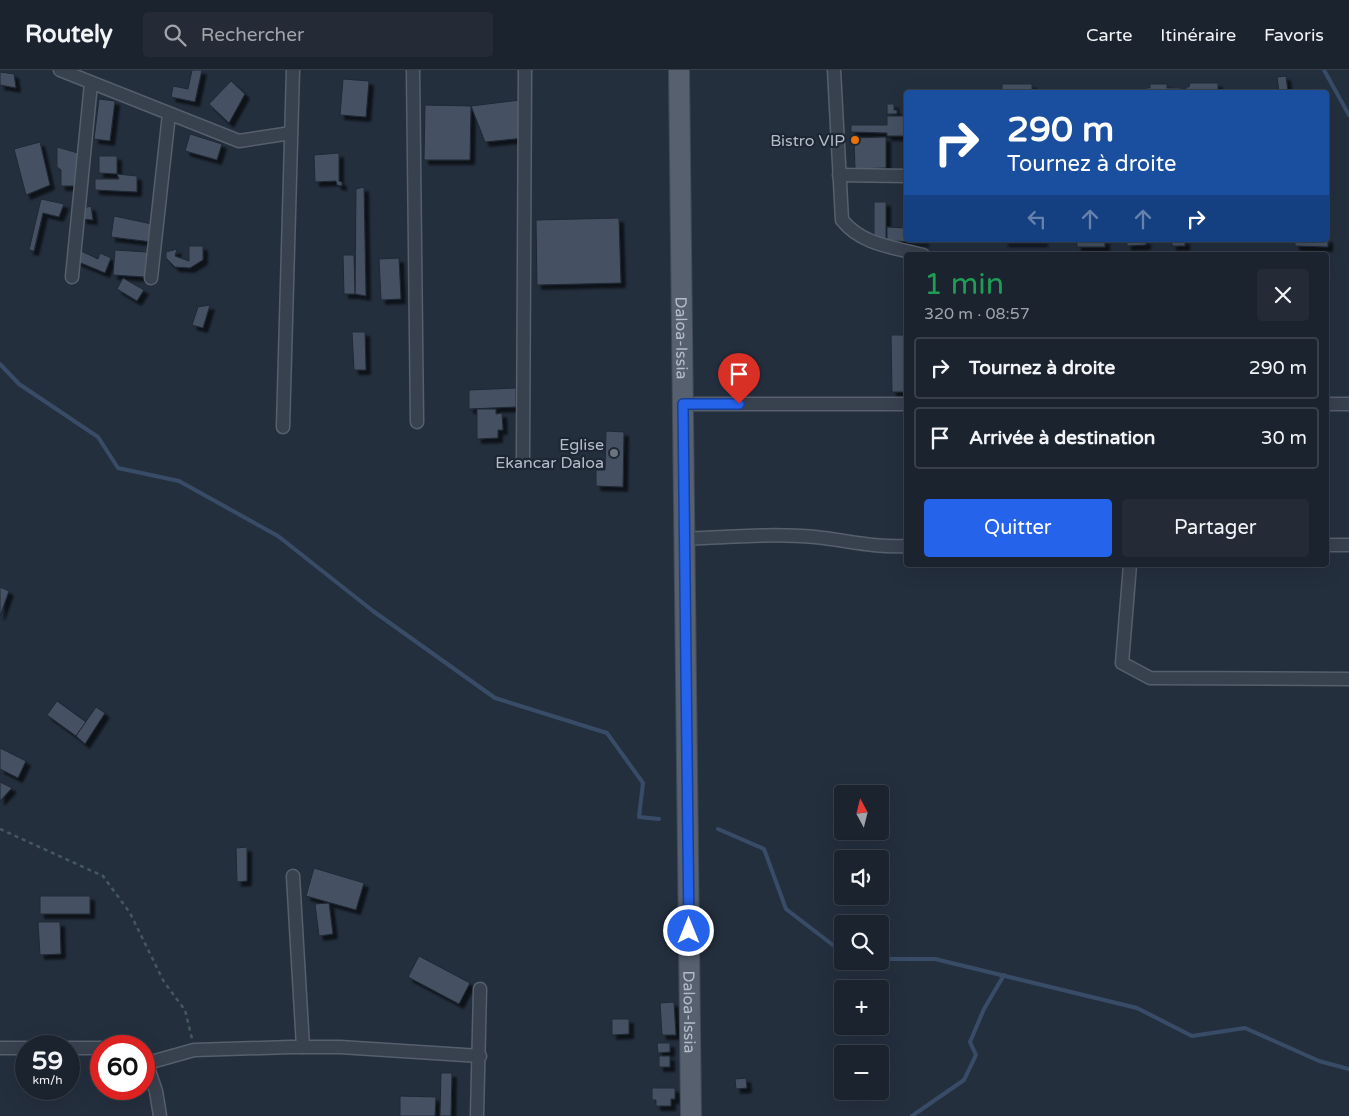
<!DOCTYPE html>
<html lang="fr">
<meta charset="utf-8">
<style>
body{margin:0;font-family:"Varela Round",sans-serif;background:#242b36;color:#f1f3f6;height:100vh;display:flex;flex-direction:column;font-size:19px;white-space:nowrap}
*{box-sizing:border-box;margin:0}
p{font-size:16px;color:#a0a4aa}
.icon{flex:none;width:28px;height:28px;fill:none;stroke:currentColor;stroke-width:2;stroke-linecap:round;stroke-linejoin:round}
.map{position:relative;flex:1;overflow:hidden}
.side{position:absolute;left:904px;top:182px;width:425px;height:315px;display:flex;flex-direction:column;background:#1b232e;border-radius:5px;box-shadow:0 5px 20px #0002,0 0 0 1px #39404a}
.side>*{flex:none}
.guide{position:absolute;left:904px;top:20px;width:425px;height:152px;border-radius:5px;box-shadow:0 5px 20px #0002,0 0 0 1px #39404a;background:#1a4fa0;color:#fff;overflow:hidden}
.needle{width:32px;rotate:353deg}
.buttons{position:absolute;left:834px;top:715px;display:grid;gap:10px}
.buttons a{display:grid;place-items:center;width:55px;height:55px;border-radius:5px;background:#1b232e;box-shadow:0 5px 20px #0002,0 0 0 1px #39404a;font-size:25px}
.speed{position:absolute;left:15px;top:965px;display:flex;gap:10px;font-size:25px;font-weight:700;text-align:center}
.speed>*{display:grid;place-content:center;width:65px;height:65px;border-radius:50%;background:#1b232e;box-shadow:0 5px 20px #0002,0 0 0 1px #39404a;line-height:1}
.speed small{font-size:12px;font-weight:400}
.speed .limit{border:8px solid #d22;background:#fff;color:#111}
.pin{position:absolute;display:grid;place-items:center;width:42px;height:42px;color:#fff;margin:-51px -21px;border-radius:50% 50% 50% 0;rotate:-45deg;box-shadow:0 0 5px #0007}
.pin .icon{rotate:45deg}
.me{position:absolute;width:55px;margin:-28px;rotate:0deg;stroke-linejoin:round;filter:drop-shadow(0 0 4px #0008)}
.turn{display:flex;align-items:center;gap:18px;height:105px;padding:0 20px;font-size:22px}
.turn .icon{width:65px;height:65px;stroke-width:2.5}
.turn b{display:block;font-size:35px;line-height:42px}
.lanes{display:flex;align-items:center;height:48px;padding:0 20px;background:#0003;justify-content:center;gap:25px;direction:ltr}
.lanes .off{opacity:.35}
.round{display:grid;place-items:center;flex:none;width:52px;height:52px;border-radius:5px;background:#242b36}
.head{display:flex;align-items:center;justify-content:space-between;height:85px;padding:0 20px}
h1{font-size:30px;font-weight:600;line-height:38px;color:#1e9e55}
.primary-button{display:flex;gap:10px;margin-top:auto;padding:10px 20px}
.primary-button a{flex:1;height:58px;border-radius:5px;background:#2563eb;color:#fff;font-size:20px;font-weight:600;line-height:58px;text-align:center}
.primary-button a+a{background:#242b36;color:#f1f3f6}
ul{padding:0;list-style:none}
li{display:flex;align-items:center;gap:15px;height:62px;margin:0 10px 8px;padding:0 10px;border:2px solid #39404a;border-radius:5px}
li div{flex:1}
li b{display:block;font-size:19px}
li em{font-style:normal}
header{display:flex;align-items:center;gap:30px;box-sizing:border-box;height:70px;padding:0 25px;background:#1b232e;border-bottom:1px solid #39404a}
header strong{font-size:24px}
nav{display:flex;gap:28px;margin-inline-start:auto;font-size:18px}
.search{width:350px;height:45px;background:#242b36;display:flex;align-items:center;gap:12px;box-sizing:border-box;padding:0 18px;border-radius:5px;color:#a0a4aa;font-size:19px}
.map>svg:first-child{display:block}
.lines{fill:none;stroke-linecap:round;stroke-linejoin:round}
.stream{stroke:#394c67;stroke-width:4}
.building{fill:#455162;stroke:#1f2835;filter:url(#shadow)}
.minor-casing{stroke:#565f6c;stroke-width:15}
.primary-casing{stroke:#414a57;stroke-width:22}
.path{stroke:#44595c;stroke-width:2.5;stroke-dasharray:4 4;stroke-linecap:butt}
.minor{stroke:#38414e;stroke-width:12}
.primary{stroke:#56606e;stroke-width:20}
.route-casing{stroke:#184099;stroke-width:12}
.route{stroke:#2563eb;stroke-width:9}
.food-dot{fill:#e8710a;stroke:#1d2633;stroke-width:2}
.worship-dot{fill:#6b7280;stroke:#1d2633;stroke-width:2}
.labels{text-anchor:middle;stroke-width:4.5;stroke-linejoin:round;paint-order:stroke}
.poi-label{font-size:16px;fill:#b4bcc9;stroke:#1d2633;text-anchor:end}
.street-label{font-size:16px;fill:#b4bcc9;stroke:#1d2633}
</style>
<header>
<strong>Routely</strong>
<div class="search"><svg class="icon" aria-label="search" viewBox="0 0 24 24"><circle cx="10" cy="10" r="6"/><path d="M15 15l6 6"/></svg>Rechercher</div>
<nav><a>Carte</a><a>Itinéraire</a><a>Favoris</a></nav>
</header>
<div class="map">
<svg width="1349" height="1046" viewBox="0 0 1349 1046">
<defs>
<filter id="shadow"><feDropShadow dx="4.5" dy="4.5" stdDeviation="1" flood-color="#0009"/></filter>
</defs>
<rect width="100%" height="100%" fill="#242f3e"/>
<g class="lines">
<g class="stream">
<polyline points="1324,0 1349,45"/>
<polyline points="0,294 19,314 98,367 118,398 179,411 278,466 373,541 495,628 607,663 643,713 639,747 659,749"/>
<polyline points="718,759 764,779 786,839 842,882"/>
<polyline points="880,889 935,889 1137,938 1192,966 1245,958 1319,991 1349,999"/>
<polyline points="912,1046 964,1010 976,985 970,972 984,939 1004,905"/>
</g>
</g>
<g class="building">
<polygon points="192,0 202,0 195,32 171,27 173,16 188,19"/>
<polygon points="0,2 14,4 16,18 0,15"/>
<polygon points="1286,6 1288,22 1279,22 1277,7"/>
<polygon points="343,9 369,11 366,47 340,45"/>
<polygon points="231,11 245,24 229,53 209,34"/>
<polygon points="1190,13 1218,13 1218,22 1186,22 1186,17 1189,17"/>
<rect x="1002" y="14" width="30" height="8"/>
<polygon points="1150,14 1167,14 1167,18 1181,18 1181,22 1146,22 1146,18 1150,18"/>
<polygon points="99,29 115,31 110,71 94,69"/>
<polygon points="520,30 524,68 485,72 471,36"/>
<polygon points="887,34 894,34 894,40 897,40 897,44 887,44"/>
<polygon points="425,35 471,36 470,90 424,90"/>
<polygon points="887,46 906,46 906,66 887,66 887,63 851,62 851,55 887,55"/>
<polygon points="190,64 222,74 217,90 185,81"/>
<polygon points="886,67 886,98 855,99 854,68"/>
<polygon points="40,72 50,115 26,125 14,79"/>
<polygon points="904,76 906,76 906,101 903,101"/>
<polygon points="57,77 78,83 78,116 61,116 61,100 57,97"/>
<polygon points="339,83 339,111 342,112 342,116 337,115 336,111 315,112 314,85"/>
<polygon points="99,86 117,86 117,104 99,103"/>
<polygon points="117,104 137,106 137,122 95,120 95,109 119,109"/>
<polygon points="364,117 366,226 355,224 356,119"/>
<polygon points="41,129 64,134 59,147 43,143 34,181 29,180"/>
<rect x="874" y="132" width="12" height="37"/>
<polygon points="91,136 93,150 82,149 83,138"/>
<polygon points="114,146 152,154 152,172 111,167"/>
<polygon points="619,148 621,213 537,215 536,150"/>
<polygon points="887,157 906,158 906,170 924,170 924,172 887,171"/>
<polygon points="1326,168 1328,168 1328,177 1295,176 1295,170 1326,170"/>
<rect x="1004" y="170" width="39" height="2"/>
<rect x="1077" y="170" width="28" height="7"/>
<polygon points="1127,170 1146,170 1146,175 1127,176"/>
<rect x="1172" y="170" width="13" height="6"/>
<polygon points="189,176 203,176 203,190 190,198 175,197 166,188 166,182 177,179 175,186 189,191"/>
<polygon points="115,180 147,182 145,207 113,205"/>
<polygon points="81,181 98,189 100,183 111,188 105,203 76,191"/>
<polygon points="343,185 354,185 355,224 344,224"/>
<polygon points="399,188 401,229 381,230 379,189"/>
<polygon points="123,208 144,220 137,231 117,219"/>
<polygon points="210,235 203,258 192,255 198,237"/>
<polygon points="352,262 365,262 366,300 354,300"/>
<polygon points="891,265 905,265 905,322 892,322"/>
<polygon points="516,318 516,337 469,339 469,320"/>
<polygon points="477,339 496,339 496,344 502,343 503,360 498,360 498,368 477,369"/>
<polygon points="606,361 624,362 623,417 596,416 596,400 605,400"/>
<polygon points="0,517 9,521 0,546"/>
<polygon points="57,631 86,652 76,666 47,645"/>
<polygon points="96,637 105,643 85,674 76,666"/>
<polygon points="0,678 26,691 18,708 0,699"/>
<polygon points="0,712 12,718 0,731"/>
<polygon points="247,777 247,811 237,812 236,778"/>
<polygon points="314,798 364,813 356,840 306,826"/>
<rect x="40" y="826" width="50" height="18"/>
<polygon points="329,833 333,864 319,866 315,834"/>
<polygon points="38,852 60,852 61,884 40,885"/>
<polygon points="419,886 470,913 459,934 408,907"/>
<polygon points="674,932 676,965 662,965 660,933"/>
<polygon points="612,949 629,949 629,964 612,965"/>
<polygon points="657,973 670,973 670,982 658,983"/>
<rect x="659" y="986" width="11" height="11"/>
<polygon points="441,1003 452,1003 451,1046 440,1046"/>
<polygon points="746,1008 747,1018 736,1019 735,1009"/>
<polygon points="652,1018 675,1018 675,1029 671,1029 671,1036 656,1036 656,1030 652,1030"/>
<polygon points="400,1026 436,1027 435,1046 400,1046"/>
</g>
<g class="lines">
<g class="minor-casing">
<g id="minor">
<polyline points="60,0 239,71 291,63"/>
<polyline points="413,0 417,352"/>
<path d="M834,0L842,150C862,175 893,177 923,185"/>
<polyline points="839,105 906,106"/>
<polyline points="72,207 91,13"/>
<polyline points="151,208 169,44"/>
<polyline points="683,334 906,334"/>
<polyline points="1326,334 1349,334"/>
<polyline points="283,357 293,0"/>
<polyline points="523,388 525,0"/>
<path d="M685,469C729,467 772,463 815,467C845,470 876,478 906,476"/>
<polyline points="1326,475 1349,475"/>
<polyline points="1130,495 1122,593 1150,608 1349,609"/>
<polyline points="293,806 303,977"/>
<polyline points="0,978 26,978"/>
<polyline points="69,978 101,978"/>
<polyline points="144,994 194,980 291,977 340,977 480,986"/>
<polyline points="147,995 156,1021 160,1046"/>
<polyline points="477,1046 480,919"/>
</g>
</g>
<g class="primary-casing">
<g id="primary">
<path id="s1" d="M679,0L691,1046"/>
</g>
</g>
<polyline class="path" points="0,759 103,806 130,843 164,912 185,940 192,969"/>
<use href="#minor" class="minor"/>
<use href="#primary" class="primary"/>
</g>
<g class="lines">
<g class="route-casing">
<polyline id="route" points="689,861 683,334 739,334"/>
</g>
<use href="#route" class="route"/>
</g>
<circle class="food-dot" cx="855" cy="70" r="5"/>
<circle class="worship-dot" cx="614" cy="383" r="5"/>
<g class="labels">
<g class="poi-label">
<text x="845" y="76">Bistro VIP</text>
<text x="604" y="380">Eglise<tspan x="604" dy="18">Ekancar Daloa</tspan></text>
</g>
<g class="street-label">
<text dy="6" stroke="none"><textPath href="#s1" startOffset="268">Daloa-Issia</textPath></text>
<text dy="6" stroke="none"><textPath href="#s1" startOffset="942">Daloa-Issia</textPath></text>
</g>
</g>
</svg>
<div class="buttons">
<a><svg class="needle" viewBox="-14 -14 28 28"><path d="M0-13l5 13h-10z" fill="#e53935"/><path d="M0 13l5-13h-10z" fill="#a0a4aa"/></svg></a>
<a><svg class="icon" aria-label="sound" viewBox="0 0 24 24"><path d="M4 9h4l5-4v14l-5-4H4zM17 9q2 3 0 6"/></svg></a>
<a><svg class="icon" aria-label="search" viewBox="0 0 24 24"><circle cx="10" cy="10" r="6"/><path d="M15 15l6 6"/></svg></a>
<a>+</a>
<a>−</a>
</div>
<div class="speed"><div>59<small>km/h</small></div><div class="limit">60</div></div>
<div class="pin" style="left:739px;top:334px;background:#d93025"><svg class="icon" aria-label="arrive" viewBox="0 0 24 24"><path d="M6 21V4h12l-3 4 3 4H6"/></svg></div>
<svg class="me" style="left:689px;top:861px" viewBox="-20 -20 40 40"><circle r="17" fill="#2563eb" stroke="#fff" stroke-width="3"/><path d="M0-11L8 9 0 5-8 9z" fill="#fff"/></svg>
<div class="guide">
<div class="turn"><svg class="icon" aria-label="right" viewBox="0 0 24 24"><path d="M7 20v-9h11M14 6l5 5-5 5"/></svg><div><b>290 m</b>Tournez à droite</div></div>
<div class="lanes"><svg class="icon off" aria-label="left" viewBox="0 0 24 24"><path d="M17 20v-9H6M10 6l-5 5 5 5"/></svg><svg class="icon off" aria-label="ahead" viewBox="0 0 24 24"><path d="M12 20V5M6 11l6-6 6 6"/></svg><svg class="icon off" aria-label="ahead" viewBox="0 0 24 24"><path d="M12 20V5M6 11l6-6 6 6"/></svg><svg class="icon" aria-label="right" viewBox="0 0 24 24"><path d="M7 20v-9h11M14 6l5 5-5 5"/></svg></div>
</div>
<section class="side">
<div class="head"><div><h1>1 min</h1><p>320 m · 08:57</p></div><a class="round"><svg class="icon" aria-label="close" viewBox="0 0 24 24"><path d="M6 6l12 12M18 6L6 18"/></svg></a></div>
<ul>
<li><svg class="icon" aria-label="right" viewBox="0 0 24 24"><path d="M7 20v-9h11M14 6l5 5-5 5"/></svg><div><b>Tournez à droite</b></div><em>290 m</em></li>
<li><svg class="icon" aria-label="arrive" viewBox="0 0 24 24"><path d="M6 21V4h12l-3 4 3 4H6"/></svg><div><b>Arrivée à destination</b></div><em>30 m</em></li>
</ul>
<div class="primary-button"><a>Quitter</a><a>Partager</a></div>
</section>
</div>
